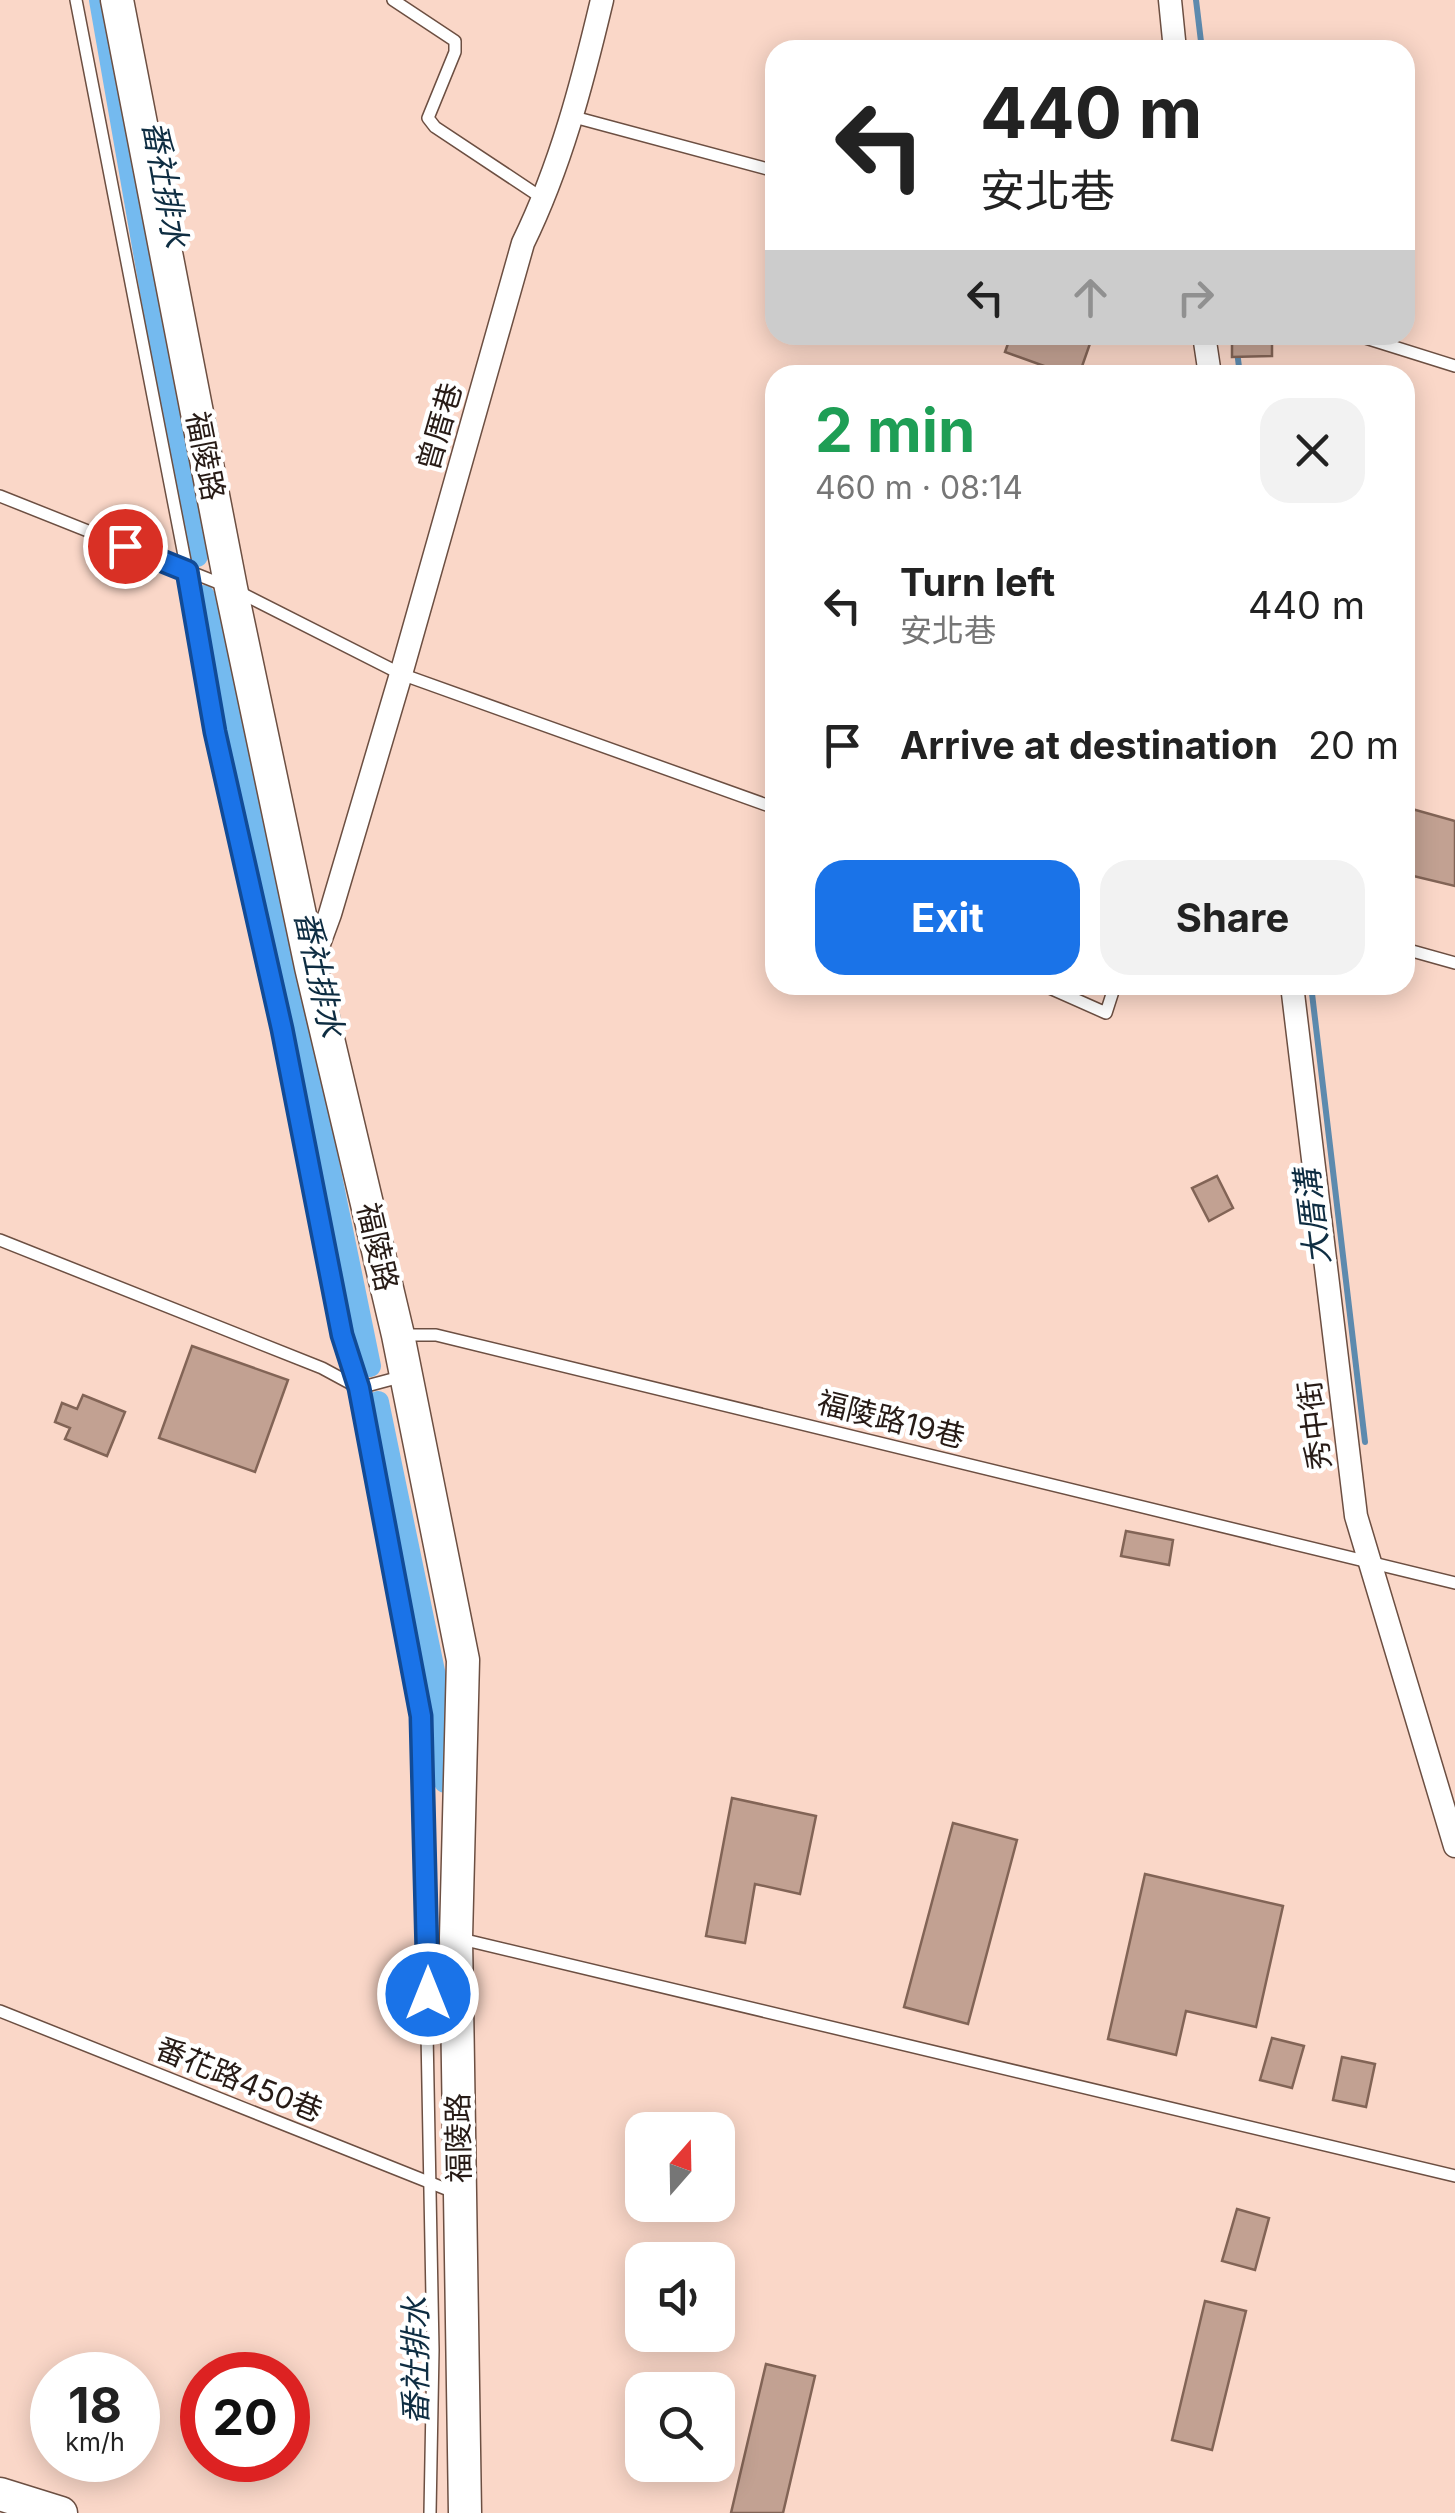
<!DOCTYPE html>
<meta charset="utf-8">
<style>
body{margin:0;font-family:Inter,"Noto Sans TC",sans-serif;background:#f2f2f2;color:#222;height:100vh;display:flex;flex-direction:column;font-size:38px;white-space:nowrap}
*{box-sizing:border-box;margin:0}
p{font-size:32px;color:#767676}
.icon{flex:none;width:55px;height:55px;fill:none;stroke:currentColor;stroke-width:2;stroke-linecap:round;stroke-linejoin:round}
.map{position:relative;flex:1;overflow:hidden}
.details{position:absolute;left:765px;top:365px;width:650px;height:630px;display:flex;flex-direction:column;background:#fff;border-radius:30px;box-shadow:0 5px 25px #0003}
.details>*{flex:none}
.banner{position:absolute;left:765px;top:40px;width:650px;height:305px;border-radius:30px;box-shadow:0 5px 25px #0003;background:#fff;color:#222;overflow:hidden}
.needle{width:65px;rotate:20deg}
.buttons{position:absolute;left:625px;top:2112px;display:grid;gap:20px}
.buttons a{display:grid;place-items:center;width:110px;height:110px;border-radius:20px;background:#fff;box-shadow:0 5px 25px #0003;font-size:50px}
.speed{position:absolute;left:30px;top:2352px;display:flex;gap:20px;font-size:50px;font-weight:700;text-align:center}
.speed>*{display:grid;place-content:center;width:130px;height:130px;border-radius:50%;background:#fff;box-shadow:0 5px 25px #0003;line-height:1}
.speed small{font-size:25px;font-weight:400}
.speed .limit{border:15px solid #d22;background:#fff;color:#111}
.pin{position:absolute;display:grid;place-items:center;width:85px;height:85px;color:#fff;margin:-42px;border:5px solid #fff;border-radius:50%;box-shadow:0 2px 10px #0007}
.me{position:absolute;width:110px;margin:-55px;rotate:0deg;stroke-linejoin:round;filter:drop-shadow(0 0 8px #0008)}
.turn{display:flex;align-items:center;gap:35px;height:210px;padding:0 50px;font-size:45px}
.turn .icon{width:130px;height:130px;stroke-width:2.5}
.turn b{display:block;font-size:70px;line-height:85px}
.lanes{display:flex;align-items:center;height:95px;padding:0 50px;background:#0003;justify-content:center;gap:50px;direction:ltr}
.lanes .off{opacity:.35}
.round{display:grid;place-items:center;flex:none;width:105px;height:105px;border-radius:30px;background:#f2f2f2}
.summary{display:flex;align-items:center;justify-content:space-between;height:170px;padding:0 50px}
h1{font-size:60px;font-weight:700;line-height:75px;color:#1e9e55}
.action{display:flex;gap:20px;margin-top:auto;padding:20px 50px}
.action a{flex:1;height:115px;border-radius:30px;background:#1a73e8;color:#fff;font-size:40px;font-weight:700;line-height:115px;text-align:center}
.action a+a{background:#f2f2f2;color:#222}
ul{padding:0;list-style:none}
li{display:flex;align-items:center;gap:30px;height:140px;padding:0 50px}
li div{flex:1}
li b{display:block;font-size:38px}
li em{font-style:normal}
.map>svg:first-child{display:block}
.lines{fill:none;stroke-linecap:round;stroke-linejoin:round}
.stream{stroke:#5d8aae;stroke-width:6}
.canal{stroke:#74baef;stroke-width:22}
.building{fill:#c2a192;stroke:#826456;stroke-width:2.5}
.lane-casing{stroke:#6c4f42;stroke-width:14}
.street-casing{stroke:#6c4f42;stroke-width:25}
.secondary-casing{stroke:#6c4f42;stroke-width:35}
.lane{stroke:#fff;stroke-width:11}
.street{stroke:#fff;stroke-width:22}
.secondary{stroke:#fff;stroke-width:32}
.route-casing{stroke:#114b97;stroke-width:25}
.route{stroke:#1a73e8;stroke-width:18}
.labels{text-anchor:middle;stroke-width:9;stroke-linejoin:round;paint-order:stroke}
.street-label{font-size:30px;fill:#271b16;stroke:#fff}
.water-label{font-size:32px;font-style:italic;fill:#0e2d42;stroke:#fff}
</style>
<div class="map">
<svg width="1455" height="2513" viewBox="0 0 1455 2513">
<rect width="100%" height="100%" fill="#fad7c8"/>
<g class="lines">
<g class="stream">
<polyline points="1196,0 1202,50"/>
<polyline points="1235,335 1240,375"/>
<polyline points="1311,985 1365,1442"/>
</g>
<g class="canal">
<polyline points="100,0 197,556"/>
<polyline points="204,596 283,942 370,1366"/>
<polyline points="378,1402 444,1719 445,1782"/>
</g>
</g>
<g class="building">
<polygon points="1011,335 1093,335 1079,375 1069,375 1005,352"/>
<polygon points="1232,335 1272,335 1272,356 1232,357"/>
<polygon points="1405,807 1455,821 1455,886 1405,874"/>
<polygon points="1217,1176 1233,1208 1209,1221 1192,1188"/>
<polygon points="192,1346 288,1380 255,1472 159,1438"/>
<polygon points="83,1395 125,1412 107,1456 65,1439 70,1428 55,1422 62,1403 77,1409"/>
<polygon points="1126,1531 1173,1540 1169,1565 1121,1556"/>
<polygon points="732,1798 816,1816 800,1894 755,1884 745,1943 706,1936"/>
<polygon points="953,1823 1017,1840 968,2024 904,2007"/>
<polygon points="1145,1874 1283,1906 1256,2027 1186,2011 1176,2055 1108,2039"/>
<polygon points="1272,2038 1304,2046 1292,2088 1260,2080"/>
<polygon points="1342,2057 1375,2064 1366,2107 1333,2100"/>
<polygon points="1237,2209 1269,2218 1255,2270 1222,2261"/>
<polygon points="1205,2301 1246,2311 1212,2450 1172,2440"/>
<polygon points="766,2364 815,2376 783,2513 731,2513"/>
</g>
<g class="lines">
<g class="lane-casing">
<g id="lane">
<polyline points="76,0 187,571 215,733 282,1029 342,1335 359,1388 421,1716 433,2350 430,2513"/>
<polyline points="393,0 455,41 455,52 428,118 435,127 545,200"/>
<polyline points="574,117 775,171"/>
<polyline points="1356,335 1455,366"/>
<polyline points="0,496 231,588 401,674 775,808"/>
<polyline points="1405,949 1455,963"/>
<polyline points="1043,985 1106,1013 1115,985"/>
<polyline points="0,1240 322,1368 359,1388 404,1376"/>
<polyline points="399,1335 436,1335 1455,1583"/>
<polyline points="457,1938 1455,2176"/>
<polyline points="0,2011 456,2193"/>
</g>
</g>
<g class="street-casing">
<g id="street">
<polyline points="1170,0 1175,50"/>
<polyline points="1204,335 1210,375"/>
<path d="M312,963L330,914L401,674L523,243C561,165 582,84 602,0"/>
<polyline points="1292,985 1356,1516 1455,1846"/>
</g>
</g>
<g class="secondary-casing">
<g id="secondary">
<polyline points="117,0 231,588 311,967 398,1335 463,1660 456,1938 465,2513"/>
<polyline points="0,2494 61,2513"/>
</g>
</g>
<use href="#lane" class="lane"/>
<use href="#street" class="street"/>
<use href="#secondary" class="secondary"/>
</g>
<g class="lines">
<g class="route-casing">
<polyline id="route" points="125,546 187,571 215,732 282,1029 342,1335 359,1388 421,1716 428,1994"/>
</g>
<use href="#route" class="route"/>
</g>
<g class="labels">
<g class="street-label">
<text transform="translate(440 427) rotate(-74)" y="10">曾厝巷</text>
<text transform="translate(205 456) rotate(79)" y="10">福陵路</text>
<text transform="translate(377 1247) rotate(77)" y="10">福陵路</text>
<text transform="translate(891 1420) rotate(14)" y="10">福陵路19巷</text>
<text transform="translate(1315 1425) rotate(-97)" y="10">秀中街</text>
<text transform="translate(239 2080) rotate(22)" y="10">番花路450巷</text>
<text transform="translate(459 2138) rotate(-91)" y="10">福陵路</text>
</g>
<g class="water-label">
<text transform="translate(165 184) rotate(80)" y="11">番社排水</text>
<text transform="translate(319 974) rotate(78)" y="11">番社排水</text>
<text transform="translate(1313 1217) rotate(-97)" y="11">大厝溝</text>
<text transform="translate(416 2361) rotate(-90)" y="11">番社排水</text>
</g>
</g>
</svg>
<div class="buttons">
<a><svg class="needle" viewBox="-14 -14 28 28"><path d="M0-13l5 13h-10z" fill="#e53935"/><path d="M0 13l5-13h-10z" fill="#767676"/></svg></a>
<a><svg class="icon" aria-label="sound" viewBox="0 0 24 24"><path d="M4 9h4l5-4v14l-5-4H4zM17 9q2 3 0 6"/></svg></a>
<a><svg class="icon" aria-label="search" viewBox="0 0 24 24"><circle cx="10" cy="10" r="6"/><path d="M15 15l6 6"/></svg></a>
</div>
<div class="speed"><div>18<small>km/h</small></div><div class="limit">20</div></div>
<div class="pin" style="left:125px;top:546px;background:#d93025"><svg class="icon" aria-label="arrive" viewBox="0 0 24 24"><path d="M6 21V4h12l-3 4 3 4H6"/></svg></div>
<svg class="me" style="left:428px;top:1994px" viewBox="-20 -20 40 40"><circle r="17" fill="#1a73e8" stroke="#fff" stroke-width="3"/><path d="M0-11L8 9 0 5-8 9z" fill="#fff"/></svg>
<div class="banner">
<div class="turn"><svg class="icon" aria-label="left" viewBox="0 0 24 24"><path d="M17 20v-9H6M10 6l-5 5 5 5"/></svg><div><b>440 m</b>安北巷</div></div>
<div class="lanes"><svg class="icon" aria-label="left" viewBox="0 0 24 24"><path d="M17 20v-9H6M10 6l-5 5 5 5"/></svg><svg class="icon off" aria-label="ahead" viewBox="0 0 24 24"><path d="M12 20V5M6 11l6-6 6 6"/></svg><svg class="icon off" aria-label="right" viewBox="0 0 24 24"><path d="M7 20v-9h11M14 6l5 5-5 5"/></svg></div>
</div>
<section class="details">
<div class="summary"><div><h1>2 min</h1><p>460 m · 08:14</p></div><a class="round"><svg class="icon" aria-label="close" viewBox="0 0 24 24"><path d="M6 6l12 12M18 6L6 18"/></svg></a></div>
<ul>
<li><svg class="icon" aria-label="left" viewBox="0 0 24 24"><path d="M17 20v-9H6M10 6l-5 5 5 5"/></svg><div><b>Turn left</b><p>安北巷</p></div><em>440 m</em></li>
<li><svg class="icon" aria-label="arrive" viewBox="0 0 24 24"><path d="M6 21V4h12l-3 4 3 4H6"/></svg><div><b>Arrive at destination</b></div><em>20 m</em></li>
</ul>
<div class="action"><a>Exit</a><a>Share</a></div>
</section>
</div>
